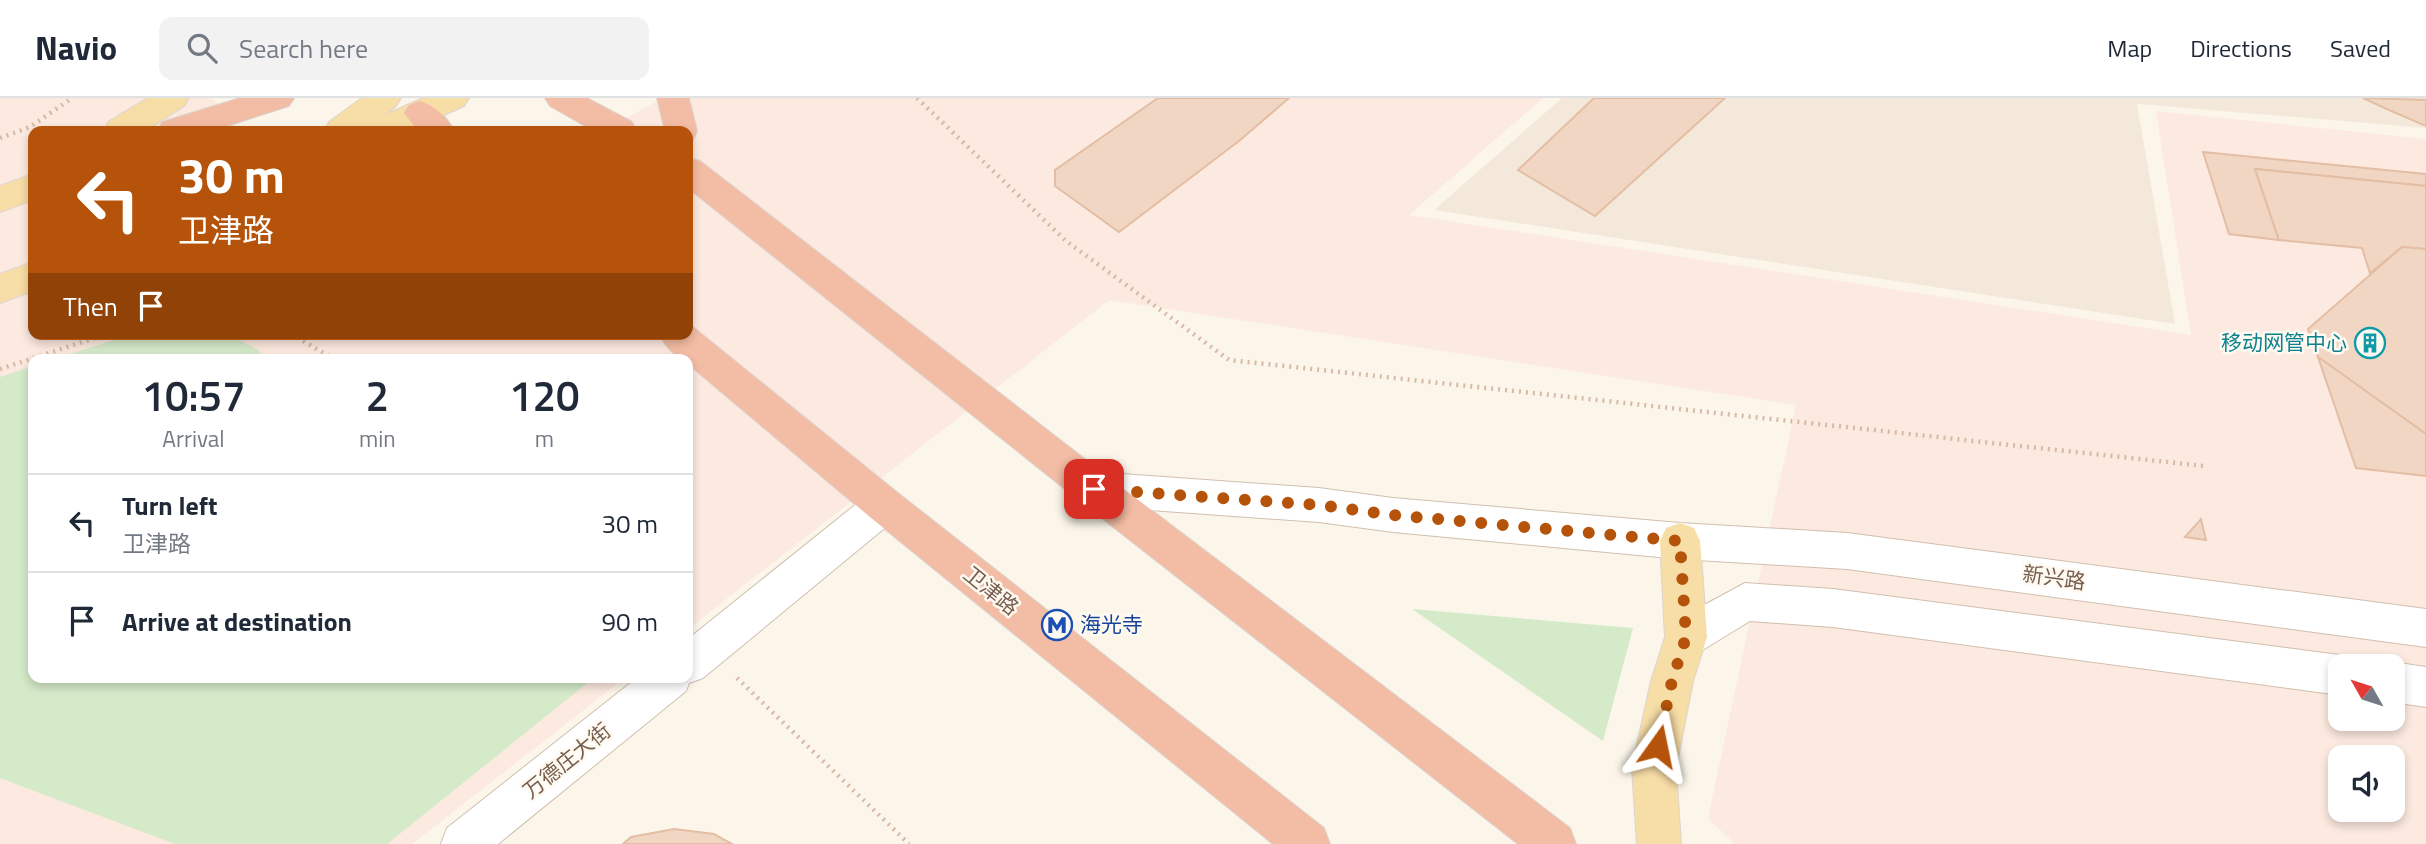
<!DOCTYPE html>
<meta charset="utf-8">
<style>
body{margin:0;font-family:"Titillium Web","Noto Sans SC",sans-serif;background:#f2f2f3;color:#1f2937;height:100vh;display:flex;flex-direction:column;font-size:26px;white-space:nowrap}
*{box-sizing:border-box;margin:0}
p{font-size:23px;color:#747a83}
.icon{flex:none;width:38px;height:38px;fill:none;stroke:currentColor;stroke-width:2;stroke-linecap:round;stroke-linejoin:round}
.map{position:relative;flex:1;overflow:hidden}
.drawer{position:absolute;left:28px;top:256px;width:665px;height:329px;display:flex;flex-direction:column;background:#fff;border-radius:14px;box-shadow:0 4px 10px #0003}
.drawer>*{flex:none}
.guide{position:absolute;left:28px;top:28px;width:665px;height:214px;border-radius:14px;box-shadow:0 4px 10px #0003;background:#b45309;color:#fff;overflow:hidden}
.needle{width:46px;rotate:309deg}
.controls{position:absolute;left:2328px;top:556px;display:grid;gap:14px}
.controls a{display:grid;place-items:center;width:77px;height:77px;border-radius:14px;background:#fff;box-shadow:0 4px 10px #0003;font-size:35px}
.pin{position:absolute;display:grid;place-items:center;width:60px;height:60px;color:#fff;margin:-30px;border-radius:14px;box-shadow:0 4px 10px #0006}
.me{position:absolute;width:77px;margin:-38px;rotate:12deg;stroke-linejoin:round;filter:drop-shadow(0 0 5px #0008)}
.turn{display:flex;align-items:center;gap:24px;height:147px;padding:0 35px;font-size:32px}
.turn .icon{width:91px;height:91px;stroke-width:2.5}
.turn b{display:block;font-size:49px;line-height:60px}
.then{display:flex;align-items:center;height:66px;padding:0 35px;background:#0003;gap:14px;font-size:26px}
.eta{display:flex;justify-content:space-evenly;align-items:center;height:119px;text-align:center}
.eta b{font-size:42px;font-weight:600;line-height:49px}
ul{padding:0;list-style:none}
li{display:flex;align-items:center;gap:21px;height:98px;padding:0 35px;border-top:2px solid #e0e1e3}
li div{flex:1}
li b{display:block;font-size:26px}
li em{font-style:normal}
header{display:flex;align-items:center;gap:42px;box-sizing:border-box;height:98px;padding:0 35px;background:#fff;border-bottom:2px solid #e0e1e3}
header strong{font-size:33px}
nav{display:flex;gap:38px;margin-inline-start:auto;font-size:24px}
.search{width:490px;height:63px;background:#f2f2f3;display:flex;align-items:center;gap:18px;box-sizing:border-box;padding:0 24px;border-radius:14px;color:#747a83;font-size:26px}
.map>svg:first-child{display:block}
.residential{fill:#f3e8d9}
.commercial{fill:#fce9df;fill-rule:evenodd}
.green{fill:#d5eac9}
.building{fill:#f1d7c3;stroke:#e3bea4;stroke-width:2}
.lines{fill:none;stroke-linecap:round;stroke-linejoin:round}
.secondary-casing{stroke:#d1bfae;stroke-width:2}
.primary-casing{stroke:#dcd5d1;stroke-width:2}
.highway-casing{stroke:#dcd5d1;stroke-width:2}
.path{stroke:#d6baa5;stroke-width:4.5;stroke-dasharray:2 5;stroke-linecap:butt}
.secondary{fill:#fff;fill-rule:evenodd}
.primary{fill:#f7dda6;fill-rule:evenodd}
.highway{fill:#f3bca4;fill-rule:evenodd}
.route{stroke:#b45309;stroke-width:12;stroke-dasharray:0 21.6}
.labels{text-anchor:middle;stroke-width:5;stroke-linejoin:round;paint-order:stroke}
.culture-label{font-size:21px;fill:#0d838f;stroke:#fefaf1;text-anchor:end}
.street-label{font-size:21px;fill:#775e4e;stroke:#fefaf1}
.transit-label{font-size:21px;fill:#164399;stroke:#fefaf1;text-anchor:start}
</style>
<header>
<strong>Navio</strong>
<div class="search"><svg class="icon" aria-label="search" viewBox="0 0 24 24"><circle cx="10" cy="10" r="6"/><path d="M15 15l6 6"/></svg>Search here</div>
<nav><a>Map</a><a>Directions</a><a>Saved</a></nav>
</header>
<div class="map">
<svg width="2426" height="746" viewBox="0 0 2426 746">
<rect width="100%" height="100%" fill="#fcf6ea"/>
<polygon class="residential" points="1562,0 2426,0 2426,30 2137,6 2175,226 1434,112"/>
<path class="commercial" d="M0,0H213L239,33H33V236H688V33H602L663,0H1543L1409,117L2191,237L2156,13L2426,41V746H1735L1708,720L1796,307L1109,202L688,531V261H33V579H626L412,746H0ZM2340,569H2392V621H2340ZM2340,660H2392V712H2340Z"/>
<g class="green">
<polygon points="133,236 227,236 257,251 266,261 54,261"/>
<polygon points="33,268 33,579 595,579 387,746 175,746 0,680 0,279"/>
<polygon points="1412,511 1633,530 1603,643"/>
</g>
<g class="building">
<polygon points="1158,0 1289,0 1239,43 1119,134 1055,88 1055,72"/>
<polygon points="1594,0 1725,0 1595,118 1518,72"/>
<polygon points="2363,0 2426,2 2426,28 2389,12"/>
<polygon points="2203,54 2426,76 2426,88 2255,71 2279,142 2229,136"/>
<polygon points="2255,71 2426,88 2426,151 2402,149 2370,175 2362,150 2279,142"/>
<polygon points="2402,149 2426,151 2426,336 2318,259 2308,231"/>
<polygon points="2318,259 2426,336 2426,378 2356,370"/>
<polygon points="2201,421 2206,442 2185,439"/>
<polygon points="674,731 714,736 732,746 623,746 631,739"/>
</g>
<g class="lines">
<g class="secondary-casing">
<g id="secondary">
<polygon points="1094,374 1319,390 1393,400 1680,425 1847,435 2426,511 2426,549 1847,471 1680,461 1393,434 1319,424 1094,408 1080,403 1075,391 1080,379"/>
<polygon points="884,390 898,395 904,407 898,419 703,580 689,585 686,593 498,746 441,746 447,730 638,579 688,579 688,541 870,395"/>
<polygon points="1745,485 1833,491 2340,557 2355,563 2357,569 2340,569 2340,597 1833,529 1750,523 1701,553 1686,558 1671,553 1665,539 1671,525"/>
<polygon points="2392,564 2426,569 2426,609 2392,604 2392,569 2380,569"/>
</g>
</g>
<g class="primary-casing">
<g id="primary">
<polygon points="148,0 189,0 184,8 145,33 104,33 108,24"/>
<polygon points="362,0 401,0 396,8 385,17 423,0 469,0 464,8 409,33 325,33 329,24"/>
<polygon points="33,76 33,102 0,114 0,88"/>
<polygon points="33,164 33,193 0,205 0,176"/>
<polygon points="1680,425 1694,430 1700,443 1707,539 1693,583 1676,670 1681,746 1637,746 1632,670 1651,583 1665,539 1660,443 1666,430"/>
</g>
</g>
<g class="highway-casing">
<g id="highway">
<polygon points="240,0 294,0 289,8 211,33 158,33 162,24"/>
<polygon points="545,0 587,0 632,24 636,33 594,33 550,8"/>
<polygon points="657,0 689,0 697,33 693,42 688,43 688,33 665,33"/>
<path d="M420,3C435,8 447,19 454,33H418L404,15L409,7Z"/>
<polygon points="688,60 700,63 1108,379 1570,730 1576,746 1518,746 1080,403 688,90"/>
<path d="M688,225L898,395L1324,730L1330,746H1273L870,419L688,266V261C675,261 665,247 659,236H688Z"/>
</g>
</g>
<g class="path">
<polyline points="917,0 1066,143 1229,262 2204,368"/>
<polyline points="0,40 30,29 72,0"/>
<polyline points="291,236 334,261"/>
<polyline points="0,271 107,236"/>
<polyline points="737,580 909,746"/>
</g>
<use href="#secondary" class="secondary"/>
<use href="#primary" class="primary"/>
<use href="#highway" class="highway"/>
</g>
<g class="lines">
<polyline class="route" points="1094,391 1319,407 1393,417 1680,443 1686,539 1672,583 1658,648"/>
</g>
<defs>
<g id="building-ring" transform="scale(1.575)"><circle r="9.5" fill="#fefaf1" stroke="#0f9aa8" stroke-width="1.5"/><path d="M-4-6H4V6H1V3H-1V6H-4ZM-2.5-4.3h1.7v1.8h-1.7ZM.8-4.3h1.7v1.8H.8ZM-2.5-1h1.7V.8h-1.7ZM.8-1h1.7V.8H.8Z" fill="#0f9aa8"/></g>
<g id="metro-ring" transform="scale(1.575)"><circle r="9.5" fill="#fefaf1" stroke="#1a4fb4" stroke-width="1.5"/><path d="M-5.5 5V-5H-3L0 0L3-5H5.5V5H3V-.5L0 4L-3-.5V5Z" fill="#1a4fb4"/></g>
</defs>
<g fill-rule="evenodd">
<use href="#building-ring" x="2370" y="245"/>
<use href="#metro-ring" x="1057" y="527"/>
</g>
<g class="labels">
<g class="culture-label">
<text x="2347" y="252">移动网管中心</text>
</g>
<g class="street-label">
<text transform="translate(2054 480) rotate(8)" y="7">新兴路</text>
<text transform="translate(991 493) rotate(39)" y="7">卫津路</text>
<text transform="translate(567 663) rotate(-39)" y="7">万德庄大街</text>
</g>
<g class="transit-label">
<text x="1080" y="534">海光寺</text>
</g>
</g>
</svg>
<div class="controls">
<a><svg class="needle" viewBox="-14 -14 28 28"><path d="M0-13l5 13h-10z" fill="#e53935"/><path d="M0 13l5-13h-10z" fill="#747a83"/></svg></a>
<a><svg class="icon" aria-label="sound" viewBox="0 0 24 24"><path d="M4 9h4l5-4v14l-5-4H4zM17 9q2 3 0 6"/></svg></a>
</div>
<div class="pin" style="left:1094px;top:391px;background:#d93025"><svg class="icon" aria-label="arrive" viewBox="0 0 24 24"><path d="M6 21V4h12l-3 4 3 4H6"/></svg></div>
<svg class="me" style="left:1658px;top:648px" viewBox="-20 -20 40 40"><path d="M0-17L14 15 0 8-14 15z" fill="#b45309" stroke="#fff" stroke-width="4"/></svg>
<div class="guide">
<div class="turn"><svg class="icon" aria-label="left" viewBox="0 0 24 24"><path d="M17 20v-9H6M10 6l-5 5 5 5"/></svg><div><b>30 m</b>卫津路</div></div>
<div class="then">Then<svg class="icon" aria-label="arrive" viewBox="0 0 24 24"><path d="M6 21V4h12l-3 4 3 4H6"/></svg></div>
</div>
<section class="drawer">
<div class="eta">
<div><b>10:57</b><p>Arrival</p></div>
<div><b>2</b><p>min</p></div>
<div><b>120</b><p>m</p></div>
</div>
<ul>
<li><svg class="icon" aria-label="left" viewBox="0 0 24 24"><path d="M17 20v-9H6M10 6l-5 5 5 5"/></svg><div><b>Turn left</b><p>卫津路</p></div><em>30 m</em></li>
<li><svg class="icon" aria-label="arrive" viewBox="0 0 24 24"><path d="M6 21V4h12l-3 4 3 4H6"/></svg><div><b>Arrive at destination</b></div><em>90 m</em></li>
</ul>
</section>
</div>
